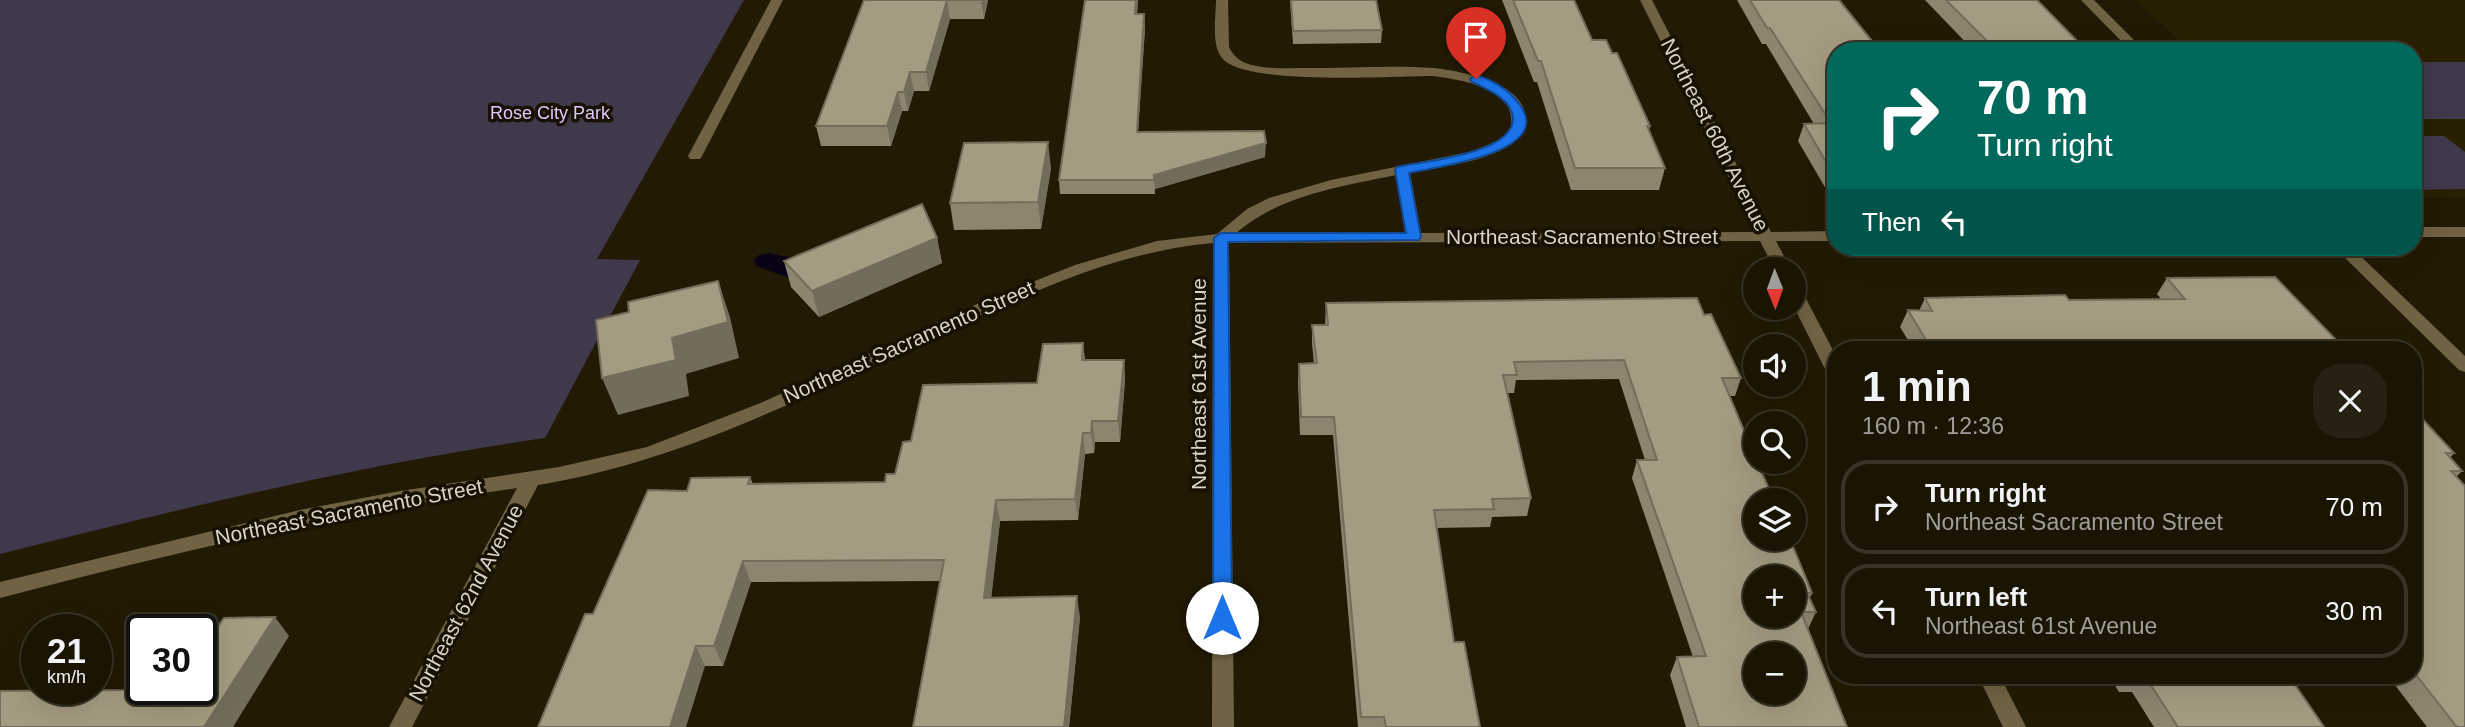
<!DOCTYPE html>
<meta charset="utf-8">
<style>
body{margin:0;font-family:Helvetica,sans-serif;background:#272112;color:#f1f3f6;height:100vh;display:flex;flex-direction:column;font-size:26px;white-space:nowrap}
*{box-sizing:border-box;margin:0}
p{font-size:23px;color:#9f9e9a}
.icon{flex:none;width:38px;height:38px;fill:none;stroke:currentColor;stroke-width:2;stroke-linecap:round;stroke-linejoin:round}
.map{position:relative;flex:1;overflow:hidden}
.drawer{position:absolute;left:1827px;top:341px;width:595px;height:343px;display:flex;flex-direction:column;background:#1a1403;border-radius:28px;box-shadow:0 7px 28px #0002,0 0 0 2px #383325}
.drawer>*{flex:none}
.banner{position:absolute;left:1827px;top:42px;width:595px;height:214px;border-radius:28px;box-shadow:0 7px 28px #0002,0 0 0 2px #383325;background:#00695c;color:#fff;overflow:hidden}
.needle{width:46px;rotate:179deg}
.tools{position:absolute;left:1743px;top:257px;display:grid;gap:14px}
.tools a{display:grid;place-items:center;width:63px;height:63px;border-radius:50%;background:#1a1403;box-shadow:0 7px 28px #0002,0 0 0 2px #383325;font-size:35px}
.speed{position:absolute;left:21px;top:614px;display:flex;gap:14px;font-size:35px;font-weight:700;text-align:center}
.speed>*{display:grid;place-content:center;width:91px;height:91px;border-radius:50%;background:#1a1403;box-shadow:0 7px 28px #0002,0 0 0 2px #383325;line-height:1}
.speed small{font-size:18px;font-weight:400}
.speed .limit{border:4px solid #111;border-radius:10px;background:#fff;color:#111}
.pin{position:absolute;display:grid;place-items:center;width:60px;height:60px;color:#fff;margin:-72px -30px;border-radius:50% 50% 50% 0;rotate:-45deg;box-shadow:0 0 7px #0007}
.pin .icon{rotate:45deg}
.me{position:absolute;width:77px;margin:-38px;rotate:0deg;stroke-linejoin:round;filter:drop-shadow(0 0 5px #0008)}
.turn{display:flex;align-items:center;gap:24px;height:147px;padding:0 35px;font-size:32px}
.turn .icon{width:91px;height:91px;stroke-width:2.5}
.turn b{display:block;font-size:49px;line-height:60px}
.then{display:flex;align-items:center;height:66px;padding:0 35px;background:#0003;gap:14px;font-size:26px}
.round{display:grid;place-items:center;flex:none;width:74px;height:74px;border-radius:28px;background:#272112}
.overview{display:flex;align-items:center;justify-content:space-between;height:119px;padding:0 35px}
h1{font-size:42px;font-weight:800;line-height:52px}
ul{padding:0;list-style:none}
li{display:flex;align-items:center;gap:21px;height:94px;margin:0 14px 10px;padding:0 21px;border:4px solid #383325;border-radius:28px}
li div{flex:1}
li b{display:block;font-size:26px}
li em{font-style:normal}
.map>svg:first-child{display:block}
.built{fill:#291f02}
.green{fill:#40384b}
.water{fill:#0b0216}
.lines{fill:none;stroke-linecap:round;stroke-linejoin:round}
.minor{fill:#706344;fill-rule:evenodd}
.wall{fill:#8e8570}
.shaded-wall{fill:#746c5b}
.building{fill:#a59b82;stroke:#746c5b;stroke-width:2;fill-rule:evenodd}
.route{fill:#1a73e8;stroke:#114b97;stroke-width:2}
.labels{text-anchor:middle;stroke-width:7;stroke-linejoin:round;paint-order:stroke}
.far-park-label{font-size:18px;fill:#dfc8ff;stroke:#181000}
.street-label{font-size:21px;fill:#d9d4c7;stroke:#181000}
</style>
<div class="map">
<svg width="2465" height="727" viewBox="0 0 2465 727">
<rect width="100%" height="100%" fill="#221a04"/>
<polygon class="built" points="2136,0 2465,0 2465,198 2413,198 2413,51 2190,51"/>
<g class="green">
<path d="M0,0H744L597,259L640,260L545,438C361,464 180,509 0,554Z"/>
<rect x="2413" y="62" width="52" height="57"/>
<polygon points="2413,136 2444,136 2465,152 2465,189 2413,190"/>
</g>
<polygon class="water" points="769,253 801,260 792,279 756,266 754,260 759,255"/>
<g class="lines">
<g class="minor">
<polygon points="771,0 783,0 702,156 700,159 690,159 688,156"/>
<path d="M1216,0H1228L1229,47C1232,53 1237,59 1243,62C1261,70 1288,68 1307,68C1349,68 1392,65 1434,68C1452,70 1470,74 1486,80C1502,85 1521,95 1525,113C1534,159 1441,166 1410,173L1421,233L1756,232L1640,0H1652L1771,232L1836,231V241H1776L1791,270H1775L1760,241L1229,243L1234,727H1212L1213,243C1120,251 1037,290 953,328C818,390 686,461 538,485L412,727H389L517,488C342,513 171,553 0,598V582L300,510L400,491L559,467L647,447L763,402L977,304L1075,265L1157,241L1217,234L1247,209L1269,198L1331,180L1474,151L1501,139L1510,130C1521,88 1462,80 1433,76C1394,76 1244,86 1222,58C1211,45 1216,16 1216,0ZM1396,175L1405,233H1236C1281,195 1339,187 1396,175Z"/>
<polygon points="2081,0 2094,0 2145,51 2131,51"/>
<rect x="2413" y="227" width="52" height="10"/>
<polygon points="2334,247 2351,247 2465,356 2465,372 2459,370"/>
<polygon points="1794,286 1802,291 1836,356 1836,379 1827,373 1794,307"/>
<polygon points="1978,676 2000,676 2026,727 2003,727"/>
</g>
</g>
<g class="wall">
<polygon points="864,0 988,0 984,19 950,19 929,91 914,91 908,111 902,111 891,146 821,146 816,126"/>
<polygon points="1085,0 1138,0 1137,14 1144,14 1145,28 1138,132 1265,157 1155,189 1155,194 1060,194 1059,180"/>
<polygon points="1290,0 1376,0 1382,30 1381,43 1293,44"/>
<polygon points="1502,0 1574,0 1592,40 1612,53 1650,126 1649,131 1665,168 1659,190 1571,190 1537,82 1534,82"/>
<polygon points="1737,0 1839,0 1836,51 1836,189 1826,189 1798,141 1804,124 1814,124 1766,44 1762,44"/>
<polygon points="1925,0 2028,0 2087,51 1974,51"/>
<polygon points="1051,168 1041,229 954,230 950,203"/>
<polygon points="937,238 942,263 819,317 791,287 784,261"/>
<polygon points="2167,278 2346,350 1914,350 1900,327 1908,310 1919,311 1925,298 2069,300 2161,299 2157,294"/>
<polygon points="1326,303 1704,315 1741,378 1735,396 1730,396 1812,593 1810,598 1816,612 1808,629 1847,727 1686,727 1670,675 1677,657 1693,657 1632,478 1637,460 1645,460 1619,379 1516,380 1514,393 1508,393 1531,498 1527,516 1492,517 1490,527 1436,528 1454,642 1480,727 1358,727 1333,435 1300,435 1298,382 1299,364 1314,364 1312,343 1312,325 1325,325"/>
<polygon points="1083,343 1085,360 1124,360 1125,380 1120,442 1095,442 1094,453 1085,454 1078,520 1000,521 991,597 1080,617 1069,727 913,727 940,581 751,582 723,666 705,666 593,614 687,491 750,477 753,484 885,482 895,474 911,441 1037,383"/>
<polygon points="2413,409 2454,453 2450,458 2462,471 2456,477 2465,727 2427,727 2388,676 2413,676"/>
<polygon points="2109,676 2289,676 2324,727 2154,727 2132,692 2119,692"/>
</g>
<g class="shaded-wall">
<polygon points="947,0 950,19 929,91 926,72"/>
<polygon points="981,0 988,0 984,19"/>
<polygon points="1136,0 1138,0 1136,28 1135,14"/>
<polygon points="1144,14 1145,28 1137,146 1137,132"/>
<polygon points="910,72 914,91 908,111 904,92"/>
<polygon points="898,92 902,111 891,146 887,126"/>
<polygon points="1048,142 1051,168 1041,229 1038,202"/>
<polygon points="1266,143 1265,157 1155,189 1155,194 1154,175"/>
<polygon points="937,238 942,263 819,317 812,291"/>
<polygon points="718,281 730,317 739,358 686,374 689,396 618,415 602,378 672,338"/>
<polygon points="1124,360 1125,380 1120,442 1118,421"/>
<polygon points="1092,421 1095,442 1094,453 1091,433"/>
<polygon points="1083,433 1085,454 1078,520 1075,499"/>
<polygon points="996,500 1000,521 989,618 984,598"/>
<polygon points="743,561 751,582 723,666 714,646"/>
<polygon points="1077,596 1080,617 1069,727 1064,727"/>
<polygon points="275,617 289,636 233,727 204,727"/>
<polygon points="696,646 705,666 686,727 670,727"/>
</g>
<g class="building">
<polygon points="864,0 981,0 947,0 926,72 910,72 904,92 898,92 887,126 816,126"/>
<polygon points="1085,0 1136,0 1135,14 1144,14 1137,132 1264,131 1266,143 1154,175 1154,180 1059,180"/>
<polygon points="1291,0 1376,0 1382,30 1293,31"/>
<polygon points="1513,0 1574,0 1592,40 1606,40 1612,53 1617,53 1650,126 1647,126 1665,168 1575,168 1541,61 1538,61"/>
<polygon points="1750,0 1839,0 1880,51 1836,51 1836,172 1832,172 1804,124 1831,123 1770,28 1767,28"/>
<polygon points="1946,0 2037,0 2087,51 1981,51 1980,49 1995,49"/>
<polygon points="1048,142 1038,202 950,203 964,143"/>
<polygon points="922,204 937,238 812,291 784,261"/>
<polygon points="2275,277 2346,350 1932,350 1908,310 1932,311 1925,298 2065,295 2069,300 2185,299 2167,278"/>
<polygon points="718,281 728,322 672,338 676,360 602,378 596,320 629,312 628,302"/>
<path d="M1697,298L1704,315L1711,314L1741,378H1722L1755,457V462H1757L1774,500H1755V539H1790L1812,593H1807L1816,612H1801L1847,727H1699L1677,657L1706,656L1637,460H1657L1624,360L1514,362L1517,375H1503L1531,498L1492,499L1494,509L1434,510L1454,642H1464L1480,727H1386L1384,717H1361L1334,417H1301L1299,364L1317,363L1312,325H1328L1326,303ZM1755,578H1794V616H1755ZM1755,654H1794V693H1755Z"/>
<polygon points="1083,343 1082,360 1124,360 1118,421 1092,421 1091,433 1083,433 1075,499 996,500 984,598 1077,596 1064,727 913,727 944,560 743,561 714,646 696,646 670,727 538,727 585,614 593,614 648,490 687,491 691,478 750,477 748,484 885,482 886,474 895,474 903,442 911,441 923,385 1037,383 1043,344"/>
<polygon points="2413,409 2454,453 2446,453 2462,471 2451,471 2465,486 2465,727 2457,727 2413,671"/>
<polygon points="275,617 204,727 0,727 0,691 128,690 142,671 142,690 201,690 201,637 211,637 224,618"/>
<polygon points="2145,676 2289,676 2324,727 2178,727"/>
</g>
<path class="route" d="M1476,75C1495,81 1513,92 1523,110C1547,154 1434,167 1409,173L1421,237L1419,240L1228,242L1232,618L1229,624L1222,626L1215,624L1213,618L1214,238L1221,233H1406L1395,170L1397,167C1424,161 1511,154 1513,120C1514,100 1487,89 1472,82L1470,79Z"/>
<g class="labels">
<g class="far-park-label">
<text x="550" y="119">Rose City Park</text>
</g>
<g class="street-label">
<text transform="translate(1715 135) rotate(63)" y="7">Northeast 60th Avenue</text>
<text x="1582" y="244">Northeast Sacramento Street</text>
<text transform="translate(909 342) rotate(-24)" y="7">Northeast Sacramento Street</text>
<text transform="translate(1199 384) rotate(-90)" y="7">Northeast 61st Avenue</text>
<text transform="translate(349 512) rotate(-11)" y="7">Northeast Sacramento Street</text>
<text transform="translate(466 603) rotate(-62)" y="7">Northeast 62nd Avenue</text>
</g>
</g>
</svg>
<div class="tools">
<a><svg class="needle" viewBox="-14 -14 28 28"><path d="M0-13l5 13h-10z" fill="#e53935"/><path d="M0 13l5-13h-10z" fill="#9f9e9a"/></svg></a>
<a><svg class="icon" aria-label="sound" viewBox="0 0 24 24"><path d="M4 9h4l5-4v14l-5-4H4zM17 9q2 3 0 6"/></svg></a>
<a><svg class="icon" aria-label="search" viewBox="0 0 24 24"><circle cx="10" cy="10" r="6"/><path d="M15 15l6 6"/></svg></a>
<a><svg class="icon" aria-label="layers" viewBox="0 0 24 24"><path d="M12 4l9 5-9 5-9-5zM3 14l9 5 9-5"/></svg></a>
<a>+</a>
<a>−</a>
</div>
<div class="speed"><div>21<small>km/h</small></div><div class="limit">30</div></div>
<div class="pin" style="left:1476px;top:79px;background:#d93025"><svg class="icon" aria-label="arrive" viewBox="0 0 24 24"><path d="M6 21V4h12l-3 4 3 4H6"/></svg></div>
<svg class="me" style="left:1222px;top:618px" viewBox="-20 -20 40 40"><circle r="19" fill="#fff"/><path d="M0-13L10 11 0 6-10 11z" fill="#1a73e8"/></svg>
<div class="banner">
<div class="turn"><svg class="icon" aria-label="right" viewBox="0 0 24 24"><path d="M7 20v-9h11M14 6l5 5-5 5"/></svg><div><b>70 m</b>Turn right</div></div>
<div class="then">Then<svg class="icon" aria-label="left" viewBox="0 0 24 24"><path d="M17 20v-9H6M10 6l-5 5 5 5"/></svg></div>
</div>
<section class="drawer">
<div class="overview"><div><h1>1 min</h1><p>160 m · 12:36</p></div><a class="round"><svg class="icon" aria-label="close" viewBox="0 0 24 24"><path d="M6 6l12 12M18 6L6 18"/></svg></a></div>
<ul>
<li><svg class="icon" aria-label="right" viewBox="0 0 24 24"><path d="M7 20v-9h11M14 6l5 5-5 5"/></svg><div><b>Turn right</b><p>Northeast Sacramento Street</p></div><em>70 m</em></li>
<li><svg class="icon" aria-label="left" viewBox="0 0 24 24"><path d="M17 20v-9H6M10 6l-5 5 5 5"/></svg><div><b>Turn left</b><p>Northeast 61st Avenue</p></div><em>30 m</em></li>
</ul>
</section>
</div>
